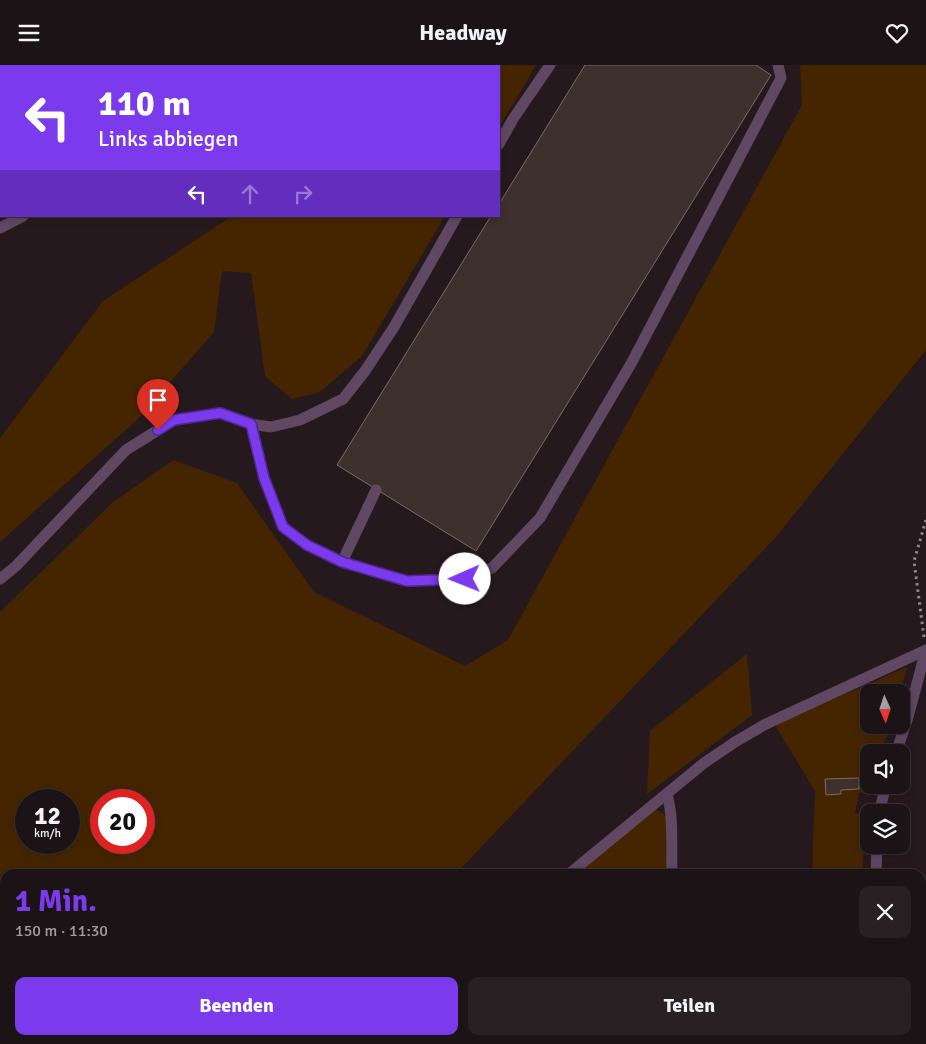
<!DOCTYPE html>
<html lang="de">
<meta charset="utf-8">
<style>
body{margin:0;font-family:Signika,sans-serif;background:#292023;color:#f1f3f6;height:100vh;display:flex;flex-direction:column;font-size:19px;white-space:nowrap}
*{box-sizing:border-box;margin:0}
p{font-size:16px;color:#a09ea1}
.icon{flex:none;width:28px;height:28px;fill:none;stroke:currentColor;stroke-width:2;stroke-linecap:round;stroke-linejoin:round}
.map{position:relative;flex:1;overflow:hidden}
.drawer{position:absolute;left:0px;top:804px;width:926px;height:176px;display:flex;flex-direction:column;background:#1c1316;border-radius:15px 15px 0 0;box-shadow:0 2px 8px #0003,0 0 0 1px #3a3235}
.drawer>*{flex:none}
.top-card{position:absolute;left:0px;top:0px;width:500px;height:152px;box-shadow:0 2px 8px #0003,0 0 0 1px #3a3235;background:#7c3aed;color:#fff;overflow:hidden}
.needle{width:32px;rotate:177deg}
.buttons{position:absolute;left:860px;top:619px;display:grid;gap:10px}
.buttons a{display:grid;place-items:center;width:50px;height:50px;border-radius:10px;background:#1c1316;box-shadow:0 2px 8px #0003,0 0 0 1px #3a3235;font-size:25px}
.speed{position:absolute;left:15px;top:724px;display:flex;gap:10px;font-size:25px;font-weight:700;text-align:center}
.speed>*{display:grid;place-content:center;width:65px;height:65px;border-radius:50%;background:#1c1316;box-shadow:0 2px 8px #0003,0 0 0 1px #3a3235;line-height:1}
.speed small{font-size:12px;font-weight:400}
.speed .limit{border:8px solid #d22;background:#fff;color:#111}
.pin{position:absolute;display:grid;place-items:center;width:42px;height:42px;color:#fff;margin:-51px -21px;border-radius:50% 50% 50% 0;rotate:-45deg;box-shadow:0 0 5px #0007}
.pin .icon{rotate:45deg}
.me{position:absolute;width:55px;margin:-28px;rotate:269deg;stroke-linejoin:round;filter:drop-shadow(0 0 4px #0008)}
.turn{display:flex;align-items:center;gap:18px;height:105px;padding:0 15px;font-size:22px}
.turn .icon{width:65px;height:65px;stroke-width:2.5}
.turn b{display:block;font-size:35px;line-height:42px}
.lanes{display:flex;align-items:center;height:48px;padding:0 15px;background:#0003;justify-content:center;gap:25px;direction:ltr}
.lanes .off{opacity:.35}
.round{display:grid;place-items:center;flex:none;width:52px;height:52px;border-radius:10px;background:#292023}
.summary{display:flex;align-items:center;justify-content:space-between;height:85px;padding:0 15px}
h1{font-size:30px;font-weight:800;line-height:38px;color:#7c3aed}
.action{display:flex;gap:10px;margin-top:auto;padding:10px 15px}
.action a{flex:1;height:58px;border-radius:10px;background:#7c3aed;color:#fff;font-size:20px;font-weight:800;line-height:58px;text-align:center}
.action a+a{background:#292023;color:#f1f3f6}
header{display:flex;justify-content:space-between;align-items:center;height:65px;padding:0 15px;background:#1c1316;font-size:22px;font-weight:800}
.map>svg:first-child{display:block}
.green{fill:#452500;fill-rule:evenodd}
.building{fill:#3e302d;stroke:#7b6a67}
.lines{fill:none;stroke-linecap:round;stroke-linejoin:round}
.path{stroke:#8f8488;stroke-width:3;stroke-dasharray:2.5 4;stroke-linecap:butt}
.service{stroke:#604762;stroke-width:11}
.route-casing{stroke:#51269a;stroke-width:12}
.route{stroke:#7c3aed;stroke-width:9}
</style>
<header><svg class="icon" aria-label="menu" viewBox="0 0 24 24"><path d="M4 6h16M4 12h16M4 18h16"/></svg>Headway<svg class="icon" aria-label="heart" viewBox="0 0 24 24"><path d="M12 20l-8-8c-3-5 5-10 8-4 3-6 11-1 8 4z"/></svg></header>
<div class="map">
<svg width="926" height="979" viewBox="0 0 926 979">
<rect width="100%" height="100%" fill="#26191e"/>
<g class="green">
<polygon points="430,0 536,0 499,62 499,1 431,1"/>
<path d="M 800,0 L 926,0 L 926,285 L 776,472 L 467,797 L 455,809 L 5,809 L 5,975 L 278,975 L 273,979 L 0,979 L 0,547 L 112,438 L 173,395 L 237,418 L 314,527 L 465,601 L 508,575 L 802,40 ZM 26,735 L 69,735 L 69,778 L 26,778 ZM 101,735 L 144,735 L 144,778 L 101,778 Z"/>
<polygon points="232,151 445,151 362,291 320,327 292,334 265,311 251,208 222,206 214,267 138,354 0,477 0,373 103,236"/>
<polygon points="747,589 752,650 647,729 650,666"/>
<polygon points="907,602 900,627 869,628 869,660 890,660 882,687 869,688 869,720 873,720 871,725 859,728 855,748 866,750 862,809 812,809 815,726 775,660"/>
<path d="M 653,745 C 660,745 663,748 667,754 L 668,809 L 576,809 Z"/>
<polygon points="331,975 658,975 657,979 327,979"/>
</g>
<g class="building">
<polygon points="585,0 756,0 771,10 476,486 337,400 491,151 499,151 499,139"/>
<polygon points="859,713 859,724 841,725 841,729 826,730 825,714"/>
</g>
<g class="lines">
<g class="path">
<polyline points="924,572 914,496 926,455"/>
<polyline points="322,979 326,975"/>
</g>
<g class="service">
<polyline points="42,0 42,1"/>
<polyline points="270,0 271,1"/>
<polyline points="194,1 196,0"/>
<polyline points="499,79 513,54 550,0"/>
<polyline points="0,105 1,105"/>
<polyline points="0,163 23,151"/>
<polyline points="251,359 264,413 283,462 307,480 342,497 407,516 465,514 492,503 540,453 632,297 781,13 778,0"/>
<polyline points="342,497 376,425"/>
<polyline points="0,514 16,501 126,385 174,355 221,348 251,359 271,362 300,355 343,334 365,306 394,262 457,151"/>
<polyline points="896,688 908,652 926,585"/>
<path d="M 667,729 C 674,754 671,783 672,809"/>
<polyline points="879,748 886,720"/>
<polyline points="569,809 704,698 735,677 764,660 926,585"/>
<polyline points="876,809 877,780"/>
<polyline points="663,979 663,975"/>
<polyline points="859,979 859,975"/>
</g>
</g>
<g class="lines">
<g class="route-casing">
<polyline id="route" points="158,365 174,355 220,348 251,359 264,413 283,462 307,480 342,497 407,516 465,514"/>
</g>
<use href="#route" class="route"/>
</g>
</svg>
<div class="buttons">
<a><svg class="needle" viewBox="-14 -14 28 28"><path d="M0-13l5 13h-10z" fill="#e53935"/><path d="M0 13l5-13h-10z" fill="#a09ea1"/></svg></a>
<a><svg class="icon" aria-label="sound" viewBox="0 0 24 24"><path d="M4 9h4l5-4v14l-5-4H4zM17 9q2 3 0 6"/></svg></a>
<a><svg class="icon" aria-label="layers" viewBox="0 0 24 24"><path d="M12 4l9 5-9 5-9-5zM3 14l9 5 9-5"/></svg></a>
</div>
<div class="speed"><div>12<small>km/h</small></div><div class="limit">20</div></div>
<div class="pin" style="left:158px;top:365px;background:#d93025"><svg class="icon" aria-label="arrive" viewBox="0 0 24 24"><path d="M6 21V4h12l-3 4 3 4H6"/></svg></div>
<svg class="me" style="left:465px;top:514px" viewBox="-20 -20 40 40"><circle r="19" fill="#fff"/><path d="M0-13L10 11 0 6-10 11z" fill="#7c3aed"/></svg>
<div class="top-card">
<div class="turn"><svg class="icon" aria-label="left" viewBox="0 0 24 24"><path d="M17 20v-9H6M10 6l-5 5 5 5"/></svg><div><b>110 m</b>Links abbiegen</div></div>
<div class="lanes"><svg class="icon" aria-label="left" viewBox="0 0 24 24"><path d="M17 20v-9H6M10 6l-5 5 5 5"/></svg><svg class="icon off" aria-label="ahead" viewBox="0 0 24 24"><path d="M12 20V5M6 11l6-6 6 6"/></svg><svg class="icon off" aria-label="right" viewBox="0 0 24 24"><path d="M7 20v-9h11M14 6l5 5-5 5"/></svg></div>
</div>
<section class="drawer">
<div class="summary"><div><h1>1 Min.</h1><p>150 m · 11:30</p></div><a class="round"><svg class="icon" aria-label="close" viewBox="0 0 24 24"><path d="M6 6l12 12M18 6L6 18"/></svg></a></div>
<div class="action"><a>Beenden</a><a>Teilen</a></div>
</section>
</div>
